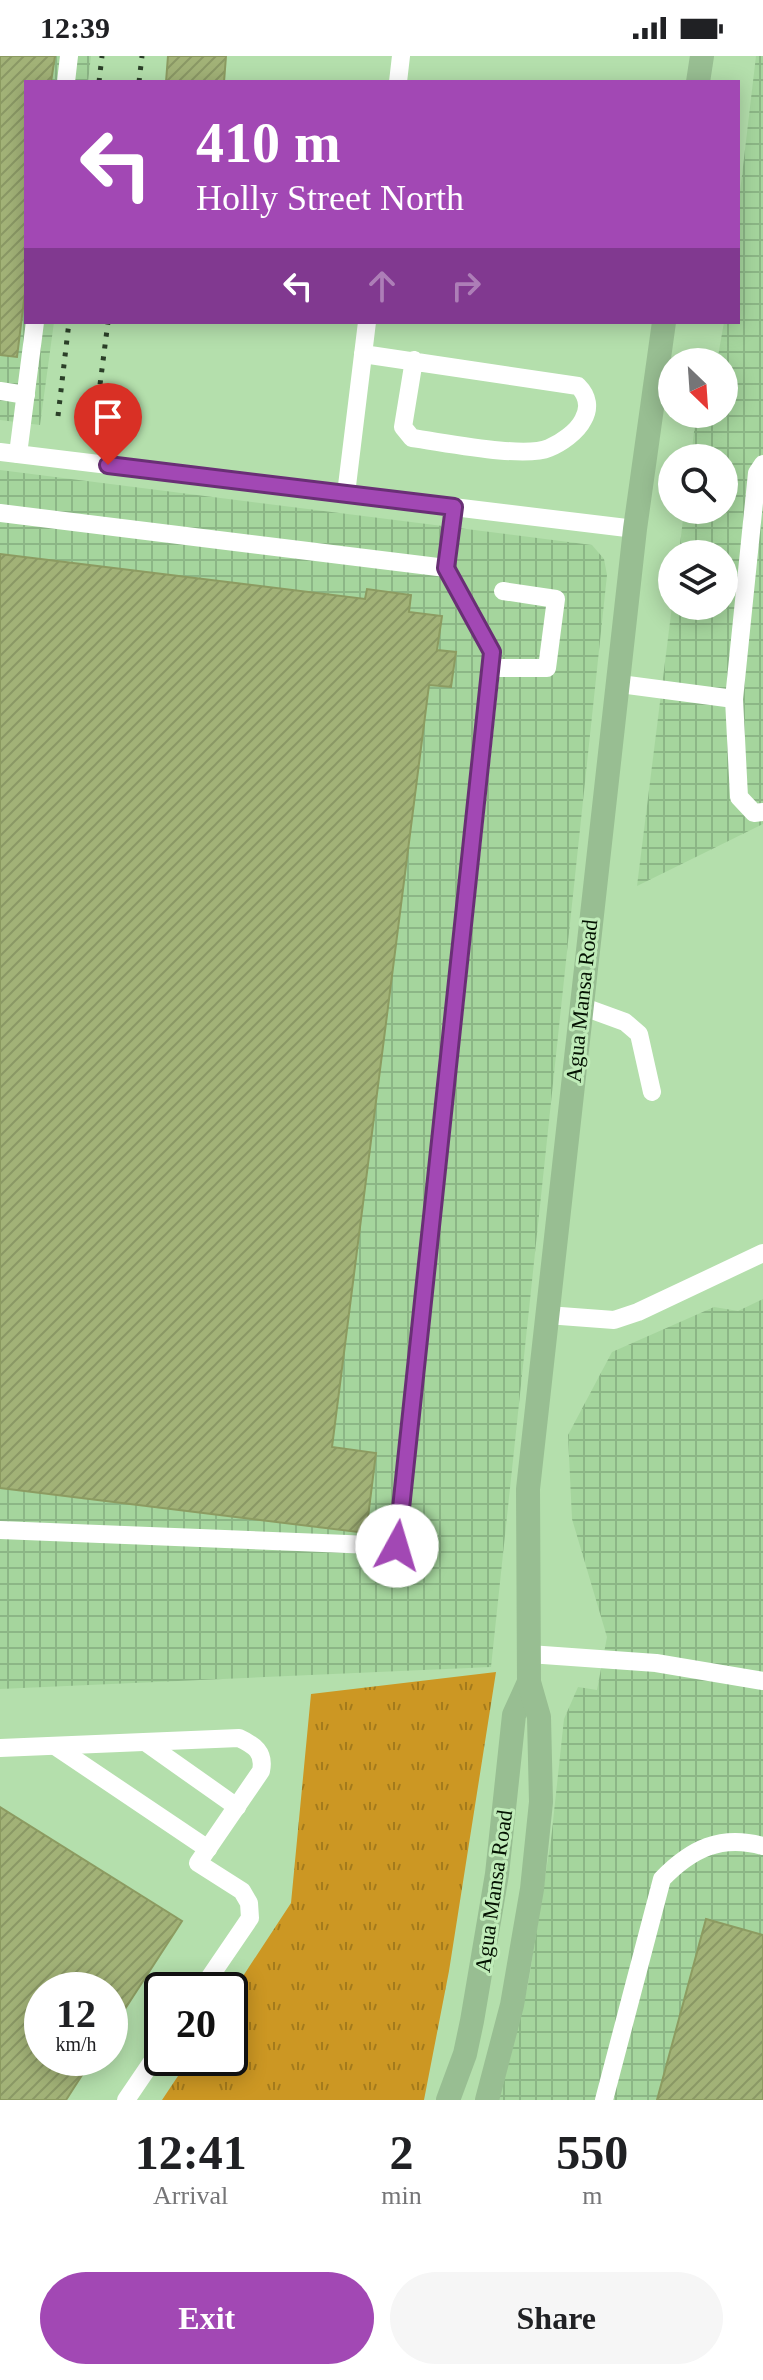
<!DOCTYPE html>
<style>
body{margin:0;font-family:"Times New Roman",serif;background:#f6f6f6;color:#202124;height:100vh;display:flex;flex-direction:column;font-size:30px;white-space:nowrap}
*{box-sizing:border-box;margin:0}
p{font-size:26px;color:#757577}
.icon{flex:none;width:44px;height:44px;fill:none;stroke:currentColor;stroke-width:2;stroke-linecap:round;stroke-linejoin:round}
.map{position:relative;height:2044px;overflow:hidden}
.details{display:flex;flex-direction:column;background:#fff;flex:1}
.details>*{flex:none}
.hud{position:absolute;left:24px;top:24px;width:716px;height:244px;border-radius:0px;box-shadow:0 4px 20px #0003;background:#a248b4;color:#fff;overflow:hidden}
.needle{width:52px;rotate:155deg}
.buttons{position:absolute;left:658px;top:292px;display:grid;gap:16px}
.buttons a{display:grid;place-items:center;width:80px;height:80px;border-radius:50%;background:#fff;box-shadow:0 4px 20px #0003;font-size:40px}
.speed{position:absolute;left:24px;top:1916px;display:flex;gap:16px;font-size:40px;font-weight:700;text-align:center}
.speed>*{display:grid;place-content:center;width:104px;height:104px;border-radius:50%;background:#fff;box-shadow:0 4px 20px #0003;line-height:1}
.speed small{font-size:20px;font-weight:400}
.speed .limit{border:4px solid #111;border-radius:12px;background:#fff;color:#111}
.pin{position:absolute;display:grid;place-items:center;width:68px;height:68px;color:#fff;margin:-82px -34px;border-radius:50% 50% 50% 0;rotate:-45deg;box-shadow:0 0 8px #0007}
.pin .icon{rotate:45deg}
.me{position:absolute;width:88px;margin:-44px;rotate:6deg;stroke-linejoin:round;filter:drop-shadow(0 0 6px #0008)}
.turn{display:flex;align-items:center;gap:28px;height:168px;padding:0 40px;font-size:36px}
.turn .icon{width:104px;height:104px;stroke-width:2.5}
.turn b{display:block;font-size:56px;line-height:68px}
.lanes{display:flex;align-items:center;height:76px;padding:0 40px;background:#0003;justify-content:center;gap:40px;direction:ltr}
.lanes .off{opacity:.35}
.eta{display:flex;justify-content:space-evenly;align-items:center;height:136px;text-align:center}
.eta b{font-size:48px;font-weight:700;line-height:56px}
.cta{display:flex;gap:16px;margin-top:auto;padding:16px 40px}
.cta a{flex:1;height:92px;border-radius:48px;background:#a248b4;color:#fff;font-size:32px;font-weight:700;line-height:92px;text-align:center}
.cta a+a{background:#f6f6f6;color:#202124}
.status{display:flex;justify-content:space-between;align-items:center;height:56px;padding:0 40px;background:#fff;direction:ltr}
.status svg{height:22px;fill:currentColor}
.map>svg:first-child{display:block}
.industrial{fill:url(#industrial-grid)}
.grass{fill:url(#grass-tufts)}
.building{fill:url(#building-hatch);stroke:#8c9b61;stroke-width:2}
.lines{fill:none;stroke-linecap:round;stroke-linejoin:round}
.minor{stroke:#fff;stroke-width:18}
.major{stroke:#98be92;stroke-width:24}
.rail{stroke:#2b3f28;stroke-width:5;stroke-dasharray:4 8;stroke-linecap:butt}
.route-casing{stroke:#692f75;stroke-width:20}
.route{stroke:#a248b4;stroke-width:14}
.labels{text-anchor:middle;stroke-width:6;stroke-linejoin:round;paint-order:stroke}
.street-label{font-size:22px;fill:#041202;stroke:#c0ecb9}
</style>
<div class="status"><b>12:39</b><svg viewBox="0 0 49 12"><path d="M0 12V9h3v3zM5 12V6h3v6zM10 12V3h3v9zM15 12V0h3v12zM26 1h20v11H26zM47 4h2v5h-2z"/></svg></div>
<div class="map">
<svg width="763" height="2044" viewBox="0 0 763 2044">
<defs>
<pattern id="industrial-grid" width="8" height="8" patternUnits="userSpaceOnUse" patternTransform="scale(2)"><rect width="8" height="8" fill="#a5d59d"/><path d="M0 4h8M4 0v8" fill="none" stroke="#8cb686"/></pattern>
<pattern id="grass-tufts" width="24" height="20" patternUnits="userSpaceOnUse" patternTransform="scale(2)"><rect width="24" height="20" fill="#cc9723"/><path d="M3 7l-1-3M5 7V3M7 7l1-3M15 17l-1-3M17 17v-4M19 17l1-3" fill="none" stroke="#a37a1c"/></pattern>
<pattern id="building-hatch" width="6" height="6" patternUnits="userSpaceOnUse" patternTransform="scale(2)"><rect width="6" height="6" fill="#a2b277"/><path d="M-1 1l2-2M0 6l6-6M5 7l2-2" fill="none" stroke="#8a9865"/></pattern>
</defs>
<rect width="100%" height="100%" fill="#b4dfac"/>
<g class="industrial">
<polygon points="0,0 91,0 88,26 26,26 26,266 54,266 40,369 0,364"/>
<polygon points="756,0 763,0 763,768 637,830 672,550 724,550 724,498 679,498 684,454 724,454 724,402 691,402 696,358 724,358 724,306 717,306 724,266 738,266 738,153"/>
<polygon points="0,414 592,489 604,503 607,519 491,1611 0,1633"/>
<polygon points="763,1243 763,2044 499,2044 528,1929 551,1784 564,1663 578,1631 597,1634 607,1581 572,1463 568,1379 612,1296 714,1251 738,1255"/>
</g>
<polygon class="grass" points="496,1616 449,1915 424,2044 162,2044 190,2002 230,2002 230,1940 291,1847 311,1638"/>
<g class="building">
<polygon points="0,0 55,0 51,26 26,26 26,228 17,301 0,299"/>
<polygon points="168,0 226,0 224,26 166,26"/>
<polygon points="0,498 365,543 367,533 411,539 409,556 442,560 437,594 456,596 451,631 429,629 332,1391 376,1397 366,1477 0,1432"/>
<polygon points="0,1751 182,1865 110,1976 110,1934 42,1934 42,2002 93,2002 66,2044 0,2044"/>
<polygon points="706,1863 763,1879 763,2044 657,2044"/>
</g>
<g class="lines">
<g class="minor">
<polyline points="66,26 69,0"/>
<polyline points="398,26 401,0"/>
<path d="M 363,298 L 578,330 C 588,340 590,352 583,364 C 577,376 561,387 549,392 C 524,403 443,386 412,382 L 403,371 L 414,304"/>
<polyline points="0,335 26,339"/>
<polyline points="0,396 635,473"/>
<polyline points="18,398 35,266"/>
<polyline points="763,408 757,417 734,643 739,741 754,757 763,756"/>
<polyline points="346,438 367,266"/>
<polyline points="0,457 446,512"/>
<polyline points="491,612 547,612 556,543 503,535"/>
<polyline points="620,628 734,643"/>
<polyline points="581,950 625,966 639,978 652,1036"/>
<polyline points="547,1259 614,1264 638,1256 763,1197"/>
<polyline points="0,1474 397,1490 491,612 492,596 446,512 454,451"/>
<polyline points="529,1598 656,1607 763,1625"/>
<polyline points="145,1686 237,1751"/>
<polyline points="55,1690 208,1793"/>
<path d="M 0,1692 L 239,1682 C 254,1689 265,1696 261,1715 L 198,1807 L 242,1835 L 249,1847 L 250,1862 L 201,1934"/>
<polyline points="126,2044 162,1991"/>
<path d="M 604,2044 L 662,1823 C 691,1793 721,1778 763,1790"/>
</g>
<g class="major">
<polyline points="698,26 702,0"/>
<polyline points="448,2044 465,1998 472,1965 497,1818 514,1659 529,1626"/>
<polyline points="487,2044 512,1949 532,1833 541,1746 539,1661 529,1626 528,1433 635,473 664,266"/>
</g>
<g class="rail">
<polyline points="99,26 102,0"/>
<polyline points="139,26 142,0"/>
<polyline points="97,352 108,266"/>
<polyline points="58,360 69,266"/>
</g>
</g>
<g class="lines">
<g class="route-casing">
<polyline id="route" points="108,409 454,451 446,512 492,596 397,1490"/>
</g>
<use href="#route" class="route"/>
</g>
<g class="labels">
<g class="street-label">
<text transform="translate(581 945) rotate(-84)" y="8">Agua Mansa Road</text>
<text transform="translate(493 1835) rotate(-82)" y="8">Agua Mansa Road</text>
</g>
</g>
</svg>
<div class="buttons">
<a><svg class="needle" viewBox="-14 -14 28 28"><path d="M0-13l5 13h-10z" fill="#e53935"/><path d="M0 13l5-13h-10z" fill="#757577"/></svg></a>
<a><svg class="icon" aria-label="search" viewBox="0 0 24 24"><circle cx="10" cy="10" r="6"/><path d="M15 15l6 6"/></svg></a>
<a><svg class="icon" aria-label="layers" viewBox="0 0 24 24"><path d="M12 4l9 5-9 5-9-5zM3 14l9 5 9-5"/></svg></a>
</div>
<div class="speed"><div>12<small>km/h</small></div><div class="limit">20</div></div>
<div class="pin" style="left:108px;top:409px;background:#d93025"><svg class="icon" aria-label="arrive" viewBox="0 0 24 24"><path d="M6 21V4h12l-3 4 3 4H6"/></svg></div>
<svg class="me" style="left:397px;top:1490px" viewBox="-20 -20 40 40"><circle r="19" fill="#fff"/><path d="M0-13L10 11 0 6-10 11z" fill="#a248b4"/></svg>
<div class="hud">
<div class="turn"><svg class="icon" aria-label="left" viewBox="0 0 24 24"><path d="M17 20v-9H6M10 6l-5 5 5 5"/></svg><div><b>410 m</b>Holly Street North</div></div>
<div class="lanes"><svg class="icon" aria-label="left" viewBox="0 0 24 24"><path d="M17 20v-9H6M10 6l-5 5 5 5"/></svg><svg class="icon off" aria-label="ahead" viewBox="0 0 24 24"><path d="M12 20V5M6 11l6-6 6 6"/></svg><svg class="icon off" aria-label="right" viewBox="0 0 24 24"><path d="M7 20v-9h11M14 6l5 5-5 5"/></svg></div>
</div>
</div>
<section class="details">
<div class="eta">
<div><b>12:41</b><p>Arrival</p></div>
<div><b>2</b><p>min</p></div>
<div><b>550</b><p>m</p></div>
</div>
<div class="cta"><a>Exit</a><a>Share</a></div>
</section>
